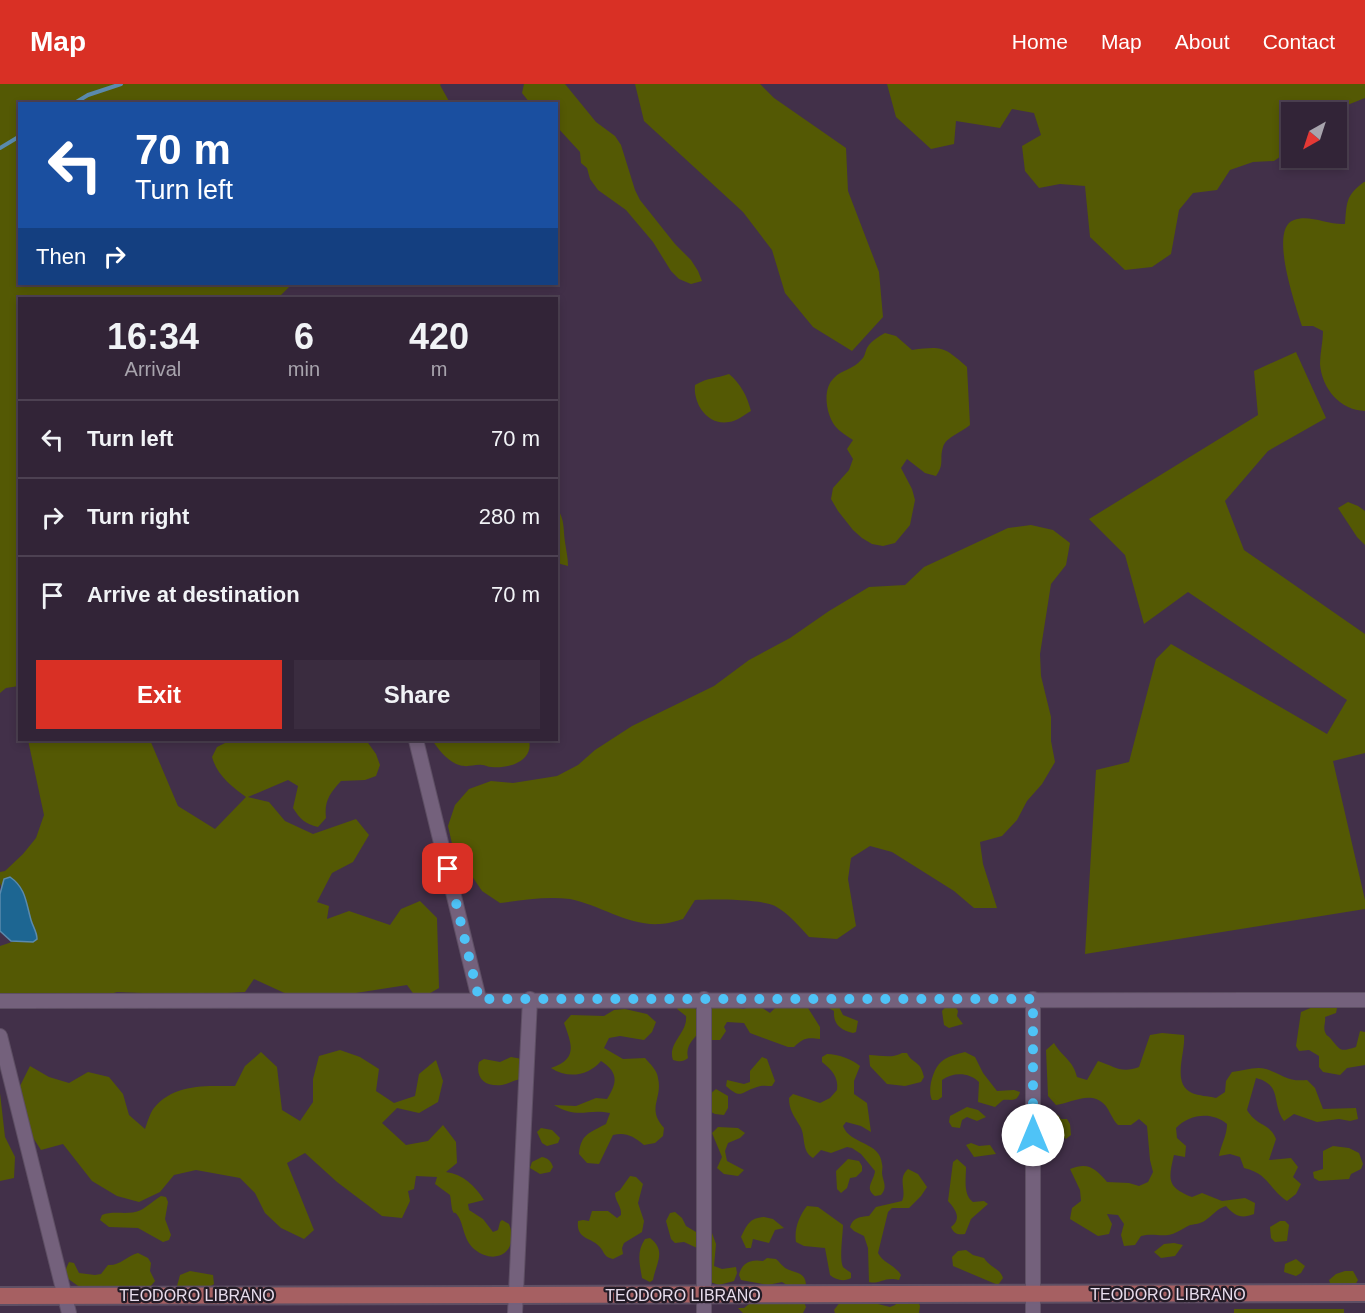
<!DOCTYPE html>
<style>
body{margin:0;font-family:Helvetica,sans-serif;background:#3a2c3f;color:#f1f3f6;height:100vh;display:flex;flex-direction:column;font-size:22px;white-space:nowrap}
*{box-sizing:border-box;margin:0}
p{font-size:20px;color:#a8a4ad}
.icon{flex:none;width:33px;height:33px;fill:none;stroke:currentColor;stroke-width:2;stroke-linecap:round;stroke-linejoin:round}
.map{position:relative;flex:1;overflow:hidden}
.panel{position:absolute;left:18px;top:213px;width:540px;height:444px;display:flex;flex-direction:column;background:#322437;border-radius:0px;box-shadow:0 3px 9px #0003,0 0 0 2px #4d4152}
.panel>*{flex:none}
.banner{position:absolute;left:18px;top:18px;width:540px;height:183px;border-radius:0px;box-shadow:0 3px 9px #0003,0 0 0 2px #4d4152;background:#1a4fa0;color:#fff;overflow:hidden}
.needle{width:39px;rotate:219deg}
.tools{position:absolute;left:1281px;top:18px;display:grid;gap:12px}
.tools a{display:grid;place-items:center;width:66px;height:66px;border-radius:0px;background:#322437;box-shadow:0 3px 9px #0003,0 0 0 2px #4d4152;font-size:30px}
.pin{position:absolute;display:grid;place-items:center;width:51px;height:51px;color:#fff;margin:-26px;border-radius:12px;box-shadow:0 3px 9px #0006}
.me{position:absolute;width:66px;margin:-33px;rotate:0deg;stroke-linejoin:round;filter:drop-shadow(0 0 4px #0008)}
.turn{display:flex;align-items:center;gap:21px;height:126px;padding:0 18px;font-size:27px}
.turn .icon{width:78px;height:78px;stroke-width:2.5}
.turn b{display:block;font-size:42px;line-height:51px}
.then{display:flex;align-items:center;height:57px;padding:0 18px;background:#0003;gap:12px;font-size:22px}
.eta{display:flex;justify-content:space-evenly;align-items:center;height:102px;text-align:center}
.eta b{font-size:36px;font-weight:800;line-height:42px}
.button{display:flex;gap:12px;margin-top:auto;padding:12px 18px}
.button a{flex:1;height:69px;border-radius:0px;background:#d93025;color:#fff;font-size:24px;font-weight:800;line-height:69px;text-align:center}
.button a+a{background:#3a2c3f;color:#f1f3f6}
ul{padding:0;list-style:none}
li{display:flex;align-items:center;gap:18px;height:78px;padding:0 18px;border-top:2px solid #4d4152}
li div{flex:1}
li b{display:block;font-size:22px}
li em{font-style:normal}
header{display:flex;align-items:center;gap:36px;box-sizing:border-box;height:84px;padding:0 30px;background:#d93025;color:#fff}
header strong{font-size:28px}
nav{display:flex;gap:33px;margin-inline-start:auto;font-size:21px}
.map>svg:first-child{display:block}
.green{fill:#545904}
.water{fill:#1d6692;stroke:#5a8aad;stroke-width:1.5}
.lines{fill:none;stroke-linecap:round;stroke-linejoin:round}
.stream{stroke:#5a8aad;stroke-width:4}
.minor-casing{stroke:#5e4f64;stroke-width:16}
.major-casing{stroke:#5e4f64;stroke-width:20}
.minor{stroke:#74617c;stroke-width:14}
.major{stroke:#a66062;stroke-width:16}
.route{stroke:#4fc3f7;stroke-width:10;stroke-dasharray:0 18}
.labels{text-anchor:middle;stroke-width:4.5;stroke-linejoin:round;paint-order:stroke}
.street-label{font-size:16px;fill:#e8dded;stroke:#241c27}
</style>
<header>
<strong>Map</strong>
<nav><a>Home</a><a>Map</a><a>About</a><a>Contact</a></nav>
</header>
<div class="map">
<svg width="1365" height="1229" viewBox="0 0 1365 1229">
<rect width="100%" height="100%" fill="#423049"/>
<g class="green">
<polygon points="0,0 441,0 440,1 450,19 20,20 20,200 292,200 278,214 20,214 19,602 6,604 0,609"/>
<polygon points="524,0 565,0 596,38 615,52 621,61 635,106 640,116 675,160 691,176 698,187 702,197 691,200 679,195 671,187 653,158 626,126 598,106 590,95 587,84 581,79 580,68 557,43 556,20 530,19 522,9"/>
<polygon points="635,0 760,0 774,14 846,64 848,107 879,188 883,233 852,267 813,243 785,209 772,166 743,128 644,37"/>
<polygon points="887,0 1365,0 1365,14 1332,27 1308,23 1305,28 1292,28 1291,65 1274,77 1253,78 1230,86 1217,106 1193,109 1179,126 1171,170 1152,183 1125,186 1090,153 1085,102 1060,100 1039,104 1025,87 1022,62 1041,51 1034,29 1012,25 1000,44 956,37 954,60 931,65 896,33"/>
<path d="M 1364,98 L 1365,98 L 1365,327 C 1340,326 1322,305 1320,280 C 1320,269 1323,258 1323,247 L 1313,242 L 1302,242 C 1296,223 1268,144 1294,136 C 1309,130 1328,141 1345,140 C 1347,119 1345,112 1364,98 Z"/>
<path d="M 885,249 L 896,252 L 912,266 C 943,262 944,263 967,283 L 970,341 C 962,348 946,353 943,363 C 939,376 945,379 936,392 L 925,389 L 907,375 L 901,384 L 912,405 L 915,416 L 910,441 L 895,459 L 883,462 L 872,460 L 862,454 L 853,446 L 838,427 L 831,415 L 833,404 L 849,386 L 853,375 L 847,365 L 853,356 C 847,352 840,348 835,342 C 826,330 822,305 834,294 C 841,286 854,285 861,276 C 865,273 865,268 867,264 C 871,257 878,253 885,249 Z"/>
<polygon points="1296,268 1326,334 1268,367 1225,417 1244,466 1365,550 1365,669 1333,677 1365,816 1365,825 1085,870 1096,686 1129,678 1156,575 1171,560 1327,650 1347,616 1188,508 1144,540 1125,471 1089,435 1258,331 1254,287"/>
<path d="M 729,290 C 741,300 747,312 751,327 C 744,331 737,337 729,338 C 707,342 693,319 695,301 C 709,293 715,295 729,290 Z"/>
<polygon points="1348,418 1358,422 1365,427 1365,461 1357,453 1338,424"/>
<path d="M 557,424 C 565,436 563,444 565,458 C 566,466 568,473 568,482 L 557,479 Z"/>
<path d="M 1031,441 L 1053,446 L 1070,459 L 1066,481 L 1051,500 L 1040,570 L 1041,592 L 1051,633 L 1051,657 L 1055,678 L 1042,700 L 1027,717 L 1017,736 L 1002,752 L 980,758 L 983,780 L 997,824 L 974,824 L 954,807 L 892,768 L 870,762 L 851,774 L 848,795 L 856,842 L 837,855 L 809,853 C 799,842 788,829 775,822 C 762,815 711,815 695,816 L 683,835 C 676,837 667,840 660,840 C 628,842 600,821 570,815 C 547,812 523,816 500,819 L 482,807 L 453,764 L 448,742 L 455,721 L 469,705 L 491,697 L 513,699 L 557,692 L 578,681 L 595,666 L 632,642 L 714,602 L 749,576 L 790,554 L 829,527 L 869,503 L 905,501 L 924,483 L 1008,444 Z"/>
<path d="M 28,656 L 150,656 L 178,722 L 215,745 L 246,713 C 231,702 217,691 212,673 L 217,663 L 231,656 L 366,656 L 376,670 L 380,681 L 376,692 L 365,696 L 341,697 C 330,709 324,717 326,734 L 318,743 C 305,740 300,735 293,724 L 298,702 L 288,696 L 248,713 L 269,718 L 285,737 L 313,750 L 356,735 L 369,751 L 353,778 L 332,789 L 317,818 L 329,822 L 327,835 L 349,827 L 390,841 L 401,825 L 420,817 L 437,834 L 439,904 L 418,916 L 407,901 L 343,911 L 291,912 L 254,895 L 245,908 L 193,911 L 117,908 L 94,915 L 0,924 L 0,862 L 15,857 L 13,834 L 0,799 L 0,788 L 5,787 L 23,770 L 36,754 L 44,731 Z"/>
<path d="M 432,656 L 529,656 C 534,677 509,685 491,683 C 488,683 485,681 482,681 C 474,680 468,684 459,681 C 447,677 439,666 432,656 Z"/>
<path d="M 1327,917 L 1337,924 L 1336,929 L 1325,933 C 1326,938 1323,943 1325,948 C 1327,953 1328,951 1331,955 C 1341,967 1340,968 1356,963 L 1360,947 L 1365,948 L 1365,981 L 1347,984 L 1340,991 L 1323,988 L 1319,983 L 1319,972 L 1309,966 L 1299,967 L 1296,962 L 1301,928 Z"/>
<path d="M 712,919 L 744,925 L 755,919 L 770,929 L 778,921 L 808,924 L 820,943 L 820,955 C 807,953 803,954 794,963 L 788,963 L 750,949 L 744,939 L 727,938 L 724,943 L 726,947 L 720,956 L 709,956 L 706,947 L 711,936 Z"/>
<path d="M 680,920 L 691,921 L 700,929 L 701,946 C 694,955 685,961 688,974 C 683,978 680,978 673,976 C 667,959 688,949 686,932 L 677,925 Z"/>
<polygon points="948,920 955,922 958,927 957,932 963,940 949,944 944,941 942,927"/>
<path d="M 838,921 L 843,931 L 858,937 L 856,948 L 853,949 C 841,946 833,941 834,927 L 827,923 Z"/>
<path d="M 625,925 L 647,930 L 656,938 L 652,948 L 644,956 L 620,952 L 609,954 L 604,964 L 623,975 L 645,974 C 650,980 657,986 658,994 C 663,1015 646,1024 664,1044 L 663,1052 L 655,1059 L 644,1061 C 633,1052 626,1048 613,1051 L 599,1080 L 587,1079 L 579,1070 C 581,1050 589,1049 606,1040 L 610,1029 C 587,1024 579,1036 554,1021 L 576,1022 L 596,1014 L 607,1015 C 618,998 618,988 601,977 C 588,992 568,995 551,984 C 578,975 572,961 564,939 L 571,931 L 604,932 L 614,926 Z"/>
<path d="M 1162,949 L 1184,951 C 1186,968 1171,1000 1192,1009 C 1199,1012 1208,1012 1216,1014 L 1225,1008 L 1226,997 L 1232,988 C 1243,987 1255,982 1266,985 C 1284,991 1287,998 1307,996 L 1315,1004 L 1323,1025 L 1356,1024 L 1358,1035 L 1350,1037 L 1339,1035 L 1317,1038 L 1294,1030 L 1284,1037 C 1271,1019 1283,1001 1256,994 L 1247,1026 C 1257,1043 1269,1038 1276,1055 L 1269,1076 L 1291,1074 L 1298,1083 L 1293,1093 L 1301,1100 L 1296,1110 L 1287,1117 C 1268,1104 1269,1090 1244,1084 L 1240,1073 L 1230,1070 L 1219,1072 C 1221,1060 1227,1052 1227,1040 C 1212,1027 1189,1030 1176,1044 L 1177,1054 L 1186,1062 L 1185,1073 L 1174,1071 C 1168,1096 1167,1103 1192,1113 L 1202,1109 L 1222,1117 L 1245,1114 L 1255,1119 L 1254,1130 C 1241,1135 1235,1132 1226,1122 C 1217,1125 1214,1130 1207,1135 C 1201,1140 1196,1140 1190,1141 C 1185,1143 1182,1146 1177,1148 C 1163,1155 1155,1148 1141,1152 L 1135,1161 L 1124,1162 L 1121,1151 L 1124,1140 L 1118,1131 L 1107,1130 L 1112,1140 L 1109,1150 L 1098,1152 L 1070,1135 L 1072,1124 L 1081,1117 L 1080,1106 L 1070,1085 C 1088,1078 1095,1084 1107,1098 L 1129,1099 L 1139,1102 L 1148,1098 L 1153,1088 L 1150,1076 L 1147,1042 L 1139,1035 L 1131,1041 L 1118,1041 C 1112,1035 1110,1027 1105,1021 C 1090,1006 1073,1019 1056,1021 L 1048,1012 L 1046,966 L 1054,959 C 1063,974 1073,976 1077,993 L 1087,996 L 1098,977 C 1114,982 1121,990 1139,983 L 1150,951 Z"/>
<path d="M 340,966 L 360,973 L 379,985 L 376,1007 L 394,1019 L 415,1012 L 419,990 L 436,976 L 443,997 L 438,1018 L 419,1029 L 397,1024 L 382,1039 L 406,1061 L 428,1057 L 443,1041 L 456,1058 L 457,1079 L 446,1088 C 463,1090 475,1102 484,1116 L 468,1120 L 469,1126 L 483,1135 L 493,1148 L 498,1146 L 500,1138 L 502,1136 L 509,1140 C 520,1167 496,1183 474,1165 C 463,1155 464,1141 458,1132 C 453,1125 455,1133 452,1125 C 451,1120 451,1115 450,1111 L 435,1100 L 437,1093 L 416,1092 L 414,1105 L 408,1107 L 410,1117 L 402,1134 L 382,1132 L 337,1098 L 305,1069 L 287,1079 L 314,1146 L 304,1155 L 281,1144 L 265,1129 L 255,1109 L 240,1094 L 196,1086 L 174,1091 L 160,1108 L 139,1118 L 117,1112 L 92,1097 L 63,1060 L 41,1066 L 28,1046 L 20,1002 L 30,982 L 49,993 L 69,999 L 88,988 L 109,993 L 123,1010 L 129,1031 L 145,1045 C 147,1039 150,1029 154,1024 C 174,999 207,1002 235,1002 L 245,982 L 261,968 L 277,983 L 282,1026 L 300,1037 L 313,1018 L 313,995 L 319,972 Z"/>
<path d="M 965,968 L 975,973 L 983,989 L 997,1007 L 1014,1006 L 1020,1008 C 1017,1019 1011,1015 1003,1016 L 995,1023 L 978,1018 L 979,998 C 969,988 953,988 942,996 L 942,1013 L 938,1016 L 932,1016 C 927,1006 933,985 941,978 C 947,972 958,970 965,968 Z"/>
<path d="M 902,969 L 907,969 C 913,981 920,975 924,993 L 921,998 L 905,1002 L 887,1000 L 870,982 L 869,971 C 880,971 892,975 902,969 Z"/>
<path d="M 827,970 C 838,970 852,975 860,982 L 854,997 L 854,1010 L 867,1019 L 871,1048 L 861,1042 L 846,1038 L 843,1042 C 850,1061 880,1057 882,1080 C 883,1083 882,1086 882,1089 C 883,1098 888,1103 881,1111 L 875,1112 C 864,1104 874,1097 875,1087 L 861,1070 L 852,1064 L 847,1063 L 831,1069 L 821,1066 L 813,1074 C 801,1067 806,1052 800,1042 C 794,1032 789,1026 789,1014 L 793,1010 L 820,1019 L 830,1014 L 837,1006 C 839,993 831,985 822,978 L 822,973 Z"/>
<path d="M 511,973 L 522,975 L 521,995 C 514,996 508,1000 502,1001 C 485,1003 475,994 479,978 L 484,975 L 500,978 Z"/>
<path d="M 762,973 L 767,975 L 775,997 L 772,1002 C 767,1002 762,1001 757,1003 C 740,1008 742,1016 726,1002 L 727,996 L 744,1000 L 750,998 L 750,987 Z"/>
<polygon points="716,1005 728,1012 728,1024 724,1031 715,1030 709,1027 710,1010"/>
<polygon points="0,1009 5,1053 15,1073 14,1094 0,1097"/>
<polygon points="967,1023 978,1026 986,1033 977,1037 967,1033 962,1036 960,1044 952,1043 949,1038 950,1032"/>
<path d="M 1053,1030 L 1058,1031 L 1061,1035 L 1067,1035 L 1070,1040 L 1071,1051 L 1066,1055 C 1060,1050 1053,1050 1047,1045 L 1053,1036 Z"/>
<polygon points="718,1043 738,1044 745,1049 740,1054 728,1059 725,1067 727,1077 744,1086 738,1092 724,1090 717,1084 722,1073 712,1049"/>
<polygon points="541,1044 552,1046 560,1054 558,1059 547,1062 542,1059 537,1048"/>
<polygon points="971,1059 979,1062 990,1061 996,1070 974,1073 966,1061"/>
<polygon points="1333,1062 1349,1064 1359,1069 1363,1080 1361,1085 1351,1090 1349,1095 1319,1097 1314,1094 1313,1088 1323,1085 1323,1067"/>
<path d="M 542,1073 C 548,1074 551,1077 553,1083 L 550,1088 L 540,1090 L 530,1084 L 532,1078 Z"/>
<polygon points="848,1075 859,1077 862,1082 862,1087 856,1093 850,1094 847,1104 841,1109 837,1105 836,1087"/>
<path d="M 957,1075 L 966,1083 C 966,1095 963,1111 973,1118 L 984,1117 L 988,1120 L 971,1135 L 965,1150 C 958,1151 954,1150 951,1143 C 962,1135 956,1126 948,1117 L 953,1078 Z"/>
<path d="M 908,1085 L 918,1090 L 927,1103 L 921,1112 L 909,1124 L 892,1124 L 888,1128 L 878,1169 C 883,1179 895,1181 901,1191 L 899,1196 C 884,1192 880,1201 869,1198 L 868,1164 L 864,1152 L 854,1147 L 850,1143 C 853,1133 860,1133 869,1132 L 876,1123 L 902,1117 C 907,1106 897,1095 908,1085 Z"/>
<path d="M 630,1092 L 636,1093 L 643,1100 L 638,1119 L 644,1137 L 642,1148 L 624,1159 L 622,1164 L 623,1170 L 613,1175 C 603,1173 605,1168 599,1162 C 590,1153 576,1155 578,1137 L 583,1136 L 589,1137 L 592,1127 L 608,1127 L 617,1134 L 621,1131 C 622,1122 615,1118 615,1109 L 620,1106 Z"/>
<path d="M 161,1112 L 166,1113 L 168,1118 L 165,1135 L 171,1151 L 169,1156 L 163,1158 L 138,1144 L 109,1143 L 100,1136 L 102,1131 C 114,1126 128,1132 141,1126 C 147,1123 154,1116 161,1112 Z"/>
<path d="M 807,1122 L 818,1123 L 843,1141 C 843,1149 839,1176 843,1183 C 844,1184 850,1188 851,1189 L 851,1194 C 844,1198 836,1196 830,1191 L 825,1164 L 804,1162 L 796,1158 C 794,1145 799,1132 807,1122 Z"/>
<polygon points="675,1128 682,1134 686,1142 696,1148 697,1164 684,1158 675,1159 671,1155 666,1137 670,1129"/>
<path d="M 764,1133 L 773,1135 L 784,1144 L 775,1146 L 769,1159 L 753,1155 L 751,1164 L 746,1164 L 741,1153 C 747,1141 749,1134 764,1133 Z"/>
<polygon points="1280,1137 1285,1137 1289,1141 1287,1157 1275,1158 1271,1154 1270,1143"/>
<polygon points="712,1149 716,1160 714,1182 722,1185 736,1183 737,1189 734,1197 719,1201 710,1198 708,1153"/>
<path d="M 650,1154 C 667,1167 656,1179 653,1196 L 650,1198 L 642,1194 C 640,1181 636,1168 645,1155 Z"/>
<polygon points="1174,1159 1183,1161 1175,1172 1161,1174 1154,1168 1164,1160"/>
<path d="M 966,1166 L 973,1171 L 984,1174 C 989,1183 1000,1184 1003,1194 L 998,1201 L 953,1182 L 952,1173 L 958,1167 Z"/>
<path d="M 138,1169 L 148,1174 L 151,1179 L 150,1187 L 155,1197 L 150,1203 L 139,1207 L 81,1204 L 67,1194 L 64,1189 L 69,1178 L 74,1179 L 79,1189 L 95,1191 L 101,1190 L 108,1181 C 120,1182 127,1172 138,1169 Z"/>
<path d="M 767,1174 L 776,1175 C 779,1177 780,1180 783,1182 C 790,1190 807,1185 806,1203 L 792,1204 L 782,1198 L 768,1201 L 741,1196 L 739,1191 C 742,1178 751,1175 763,1177 Z"/>
<polygon points="1296,1175 1305,1182 1301,1189 1296,1192 1284,1188 1285,1180"/>
<path d="M 190,1187 L 213,1191 L 214,1200 C 205,1207 187,1207 177,1202 L 180,1191 Z"/>
<polygon points="1345,1187 1353,1187 1358,1196 1355,1201 1335,1202 1330,1199 1329,1196 1336,1190"/>
<polygon points="903,1212 918,1217 920,1222 919,1229 835,1229 834,1226 841,1217 874,1219 890,1223 895,1221"/>
<polygon points="753,1217 804,1218 806,1223 803,1229 743,1229 738,1224 744,1224"/>
<rect x="1234" y="1225" width="110" height="4"/>
</g>
<path class="water" d="M 10,793 C 26,804 26,819 31,836 C 33,843 37,848 37,855 L 33,858 L 11,857 L 0,847 L 0,810 L 4,795 Z"/>
<g class="lines">
<g class="stream">
<polyline points="73,20 88,11 121,0"/>
<polyline points="0,64 20,52"/>
</g>
<g class="minor-casing">
<g id="minor">
<polyline points="416,656 479,915"/>
<polyline points="704,915 704,1229"/>
<polyline points="0,917 1365,916"/>
<polyline points="0,952 69,1229"/>
<polyline points="515,1229 530,915"/>
<polyline points="1033,1229 1033,915"/>
</g>
</g>
<g class="major-casing">
<polyline id="major" points="0,1212 1365,1209"/>
</g>
<use href="#minor" class="minor"/>
<use href="#major" class="major"/>
</g>
<g class="lines">
<polyline class="route" points="448,785 479,915 1033,915 1033,1051"/>
</g>
<g class="labels">
<g class="street-label">
<text x="1168" y="1216">TEODORO LIBRANO</text>
<text x="197" y="1217">TEODORO LIBRANO</text>
<text x="683" y="1217">TEODORO LIBRANO</text>
</g>
</g>
</svg>
<div class="tools">
<a><svg class="needle" viewBox="-14 -14 28 28"><path d="M0-13l5 13h-10z" fill="#e53935"/><path d="M0 13l5-13h-10z" fill="#a8a4ad"/></svg></a>
</div>
<div class="pin" style="left:448px;top:785px;background:#d93025"><svg class="icon" aria-label="arrive" viewBox="0 0 24 24"><path d="M6 21V4h12l-3 4 3 4H6"/></svg></div>
<svg class="me" style="left:1033px;top:1051px" viewBox="-20 -20 40 40"><circle r="19" fill="#fff"/><path d="M0-13L10 11 0 6-10 11z" fill="#4fc3f7"/></svg>
<div class="banner">
<div class="turn"><svg class="icon" aria-label="left" viewBox="0 0 24 24"><path d="M17 20v-9H6M10 6l-5 5 5 5"/></svg><div><b>70 m</b>Turn left</div></div>
<div class="then">Then<svg class="icon" aria-label="right" viewBox="0 0 24 24"><path d="M7 20v-9h11M14 6l5 5-5 5"/></svg></div>
</div>
<section class="panel">
<div class="eta">
<div><b>16:34</b><p>Arrival</p></div>
<div><b>6</b><p>min</p></div>
<div><b>420</b><p>m</p></div>
</div>
<ul>
<li><svg class="icon" aria-label="left" viewBox="0 0 24 24"><path d="M17 20v-9H6M10 6l-5 5 5 5"/></svg><div><b>Turn left</b></div><em>70 m</em></li>
<li><svg class="icon" aria-label="right" viewBox="0 0 24 24"><path d="M7 20v-9h11M14 6l5 5-5 5"/></svg><div><b>Turn right</b></div><em>280 m</em></li>
<li><svg class="icon" aria-label="arrive" viewBox="0 0 24 24"><path d="M6 21V4h12l-3 4 3 4H6"/></svg><div><b>Arrive at destination</b></div><em>70 m</em></li>
</ul>
<div class="button"><a>Exit</a><a>Share</a></div>
</section>
</div>
